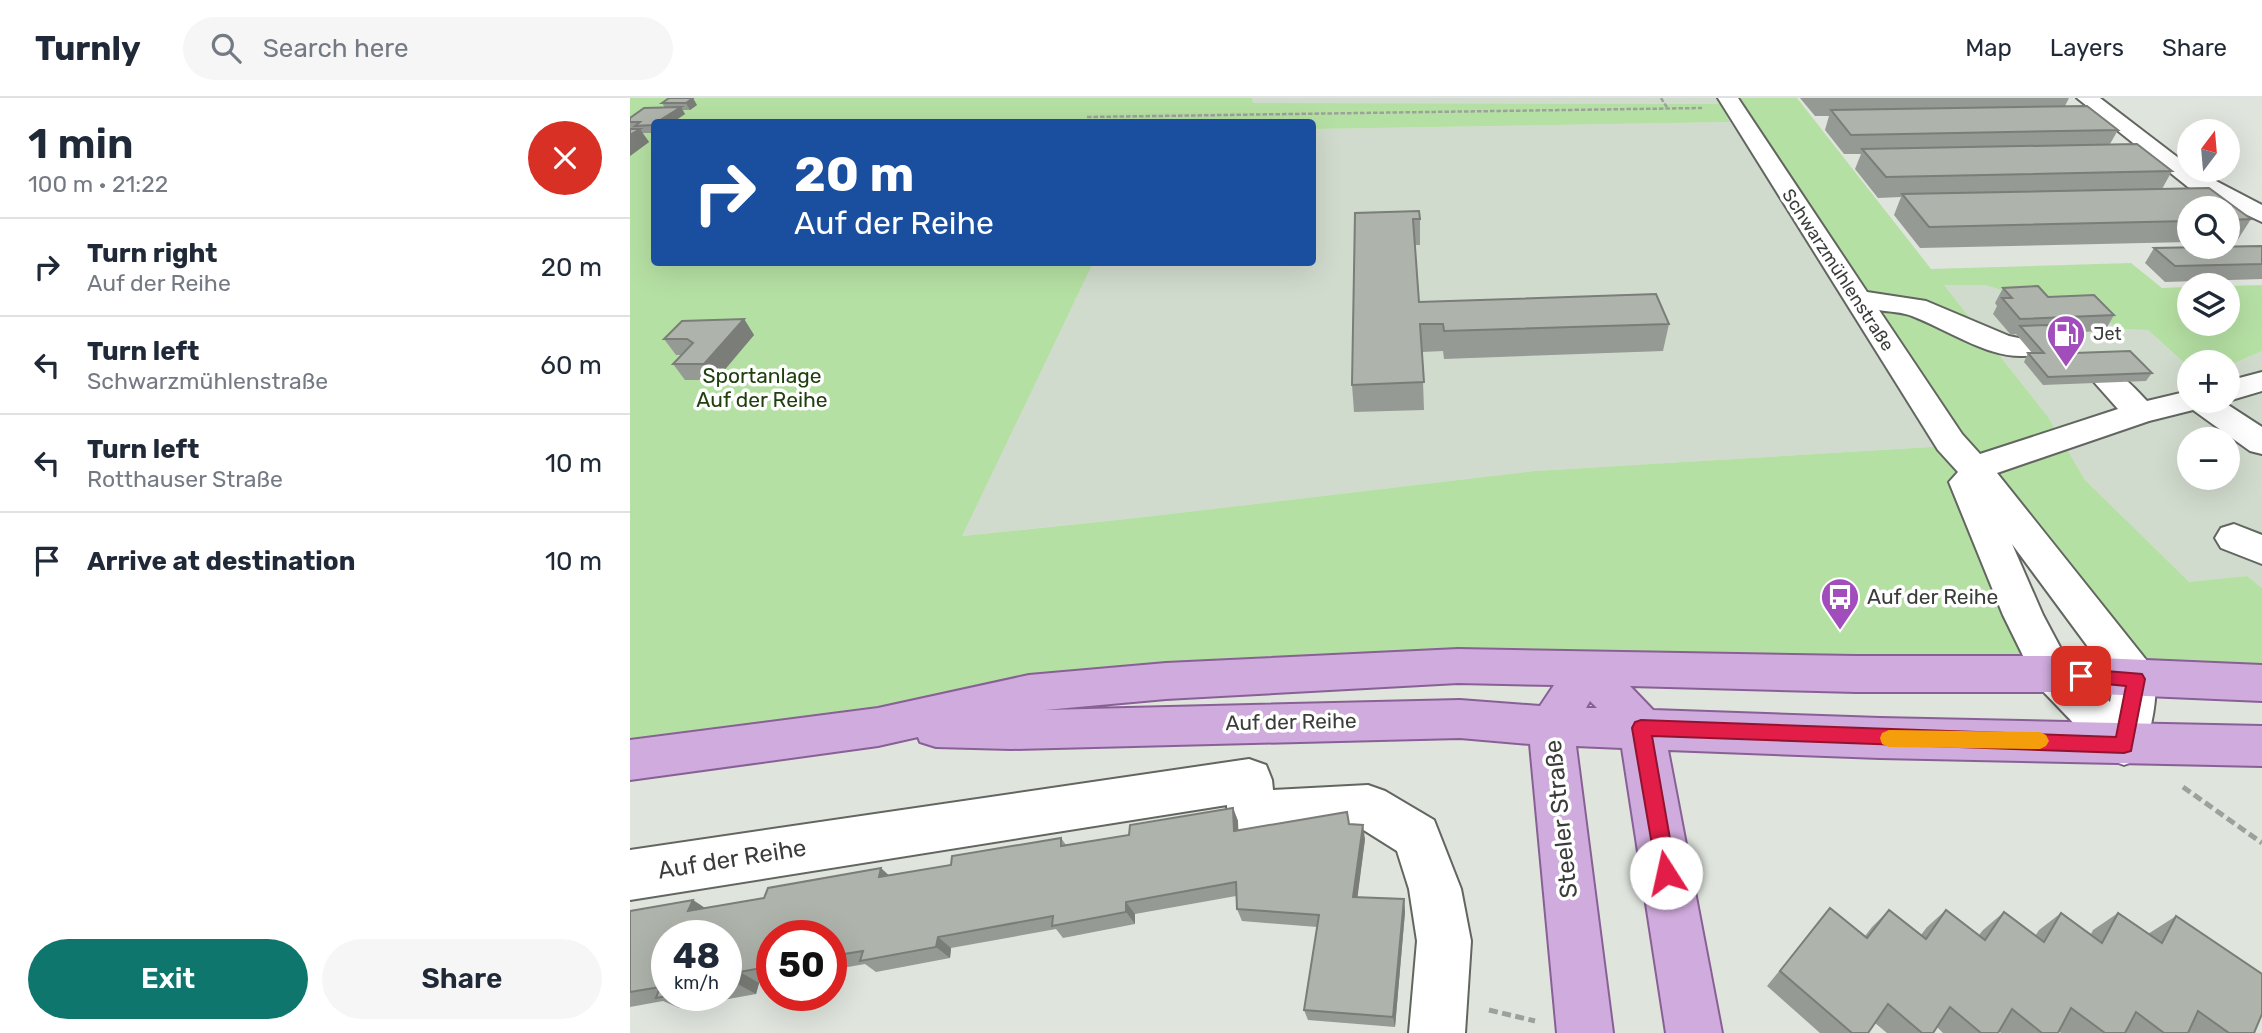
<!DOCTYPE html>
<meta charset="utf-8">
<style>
body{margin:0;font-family:Rubik,sans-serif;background:#f6f6f7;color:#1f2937;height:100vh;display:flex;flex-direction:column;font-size:26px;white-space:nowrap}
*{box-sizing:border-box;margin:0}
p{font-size:23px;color:#747a83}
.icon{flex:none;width:38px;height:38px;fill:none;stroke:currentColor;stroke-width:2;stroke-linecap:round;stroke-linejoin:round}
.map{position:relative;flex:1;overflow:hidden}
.sheet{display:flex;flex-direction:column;background:#fff;width:630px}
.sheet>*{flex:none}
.hud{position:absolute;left:21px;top:21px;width:665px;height:147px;border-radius:7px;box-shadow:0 7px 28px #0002;background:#1a4fa0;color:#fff;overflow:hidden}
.needle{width:46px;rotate:16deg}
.fabs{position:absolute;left:1547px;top:21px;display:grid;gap:14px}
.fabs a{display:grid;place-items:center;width:63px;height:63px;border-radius:50%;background:#fff;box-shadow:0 7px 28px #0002;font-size:35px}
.speed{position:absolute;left:21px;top:822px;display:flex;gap:14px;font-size:35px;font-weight:700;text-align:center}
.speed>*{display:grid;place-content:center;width:91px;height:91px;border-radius:50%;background:#fff;box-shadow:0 7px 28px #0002;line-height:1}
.speed small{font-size:18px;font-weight:400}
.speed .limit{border:10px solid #d22;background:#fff;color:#111}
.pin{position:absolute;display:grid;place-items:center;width:60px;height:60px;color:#fff;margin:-30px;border-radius:14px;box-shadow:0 4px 10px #0006}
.me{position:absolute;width:77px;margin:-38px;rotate:350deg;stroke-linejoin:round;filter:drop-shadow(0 0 5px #0008)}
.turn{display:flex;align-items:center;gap:24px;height:147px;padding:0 28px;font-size:32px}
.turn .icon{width:91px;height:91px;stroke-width:2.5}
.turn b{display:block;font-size:49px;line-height:60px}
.round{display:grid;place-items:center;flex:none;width:74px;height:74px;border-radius:37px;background:#f6f6f7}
.summary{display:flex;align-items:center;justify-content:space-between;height:119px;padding:0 28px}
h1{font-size:42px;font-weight:600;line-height:52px}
.button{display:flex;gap:14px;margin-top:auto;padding:14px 28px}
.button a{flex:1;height:80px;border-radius:42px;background:#0f766e;color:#fff;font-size:28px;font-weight:600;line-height:80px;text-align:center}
.button a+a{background:#f6f6f7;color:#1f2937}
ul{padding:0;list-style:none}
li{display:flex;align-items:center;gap:21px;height:98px;padding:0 28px;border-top:2px solid #e0e1e3}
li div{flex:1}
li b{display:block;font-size:26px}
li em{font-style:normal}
header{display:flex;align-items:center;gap:42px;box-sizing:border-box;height:98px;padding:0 35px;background:#fff;border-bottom:2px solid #e0e1e3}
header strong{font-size:33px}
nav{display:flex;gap:38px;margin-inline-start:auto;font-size:24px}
.search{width:490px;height:63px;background:#f6f6f7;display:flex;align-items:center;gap:18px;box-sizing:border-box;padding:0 24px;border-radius:38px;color:#747a83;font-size:26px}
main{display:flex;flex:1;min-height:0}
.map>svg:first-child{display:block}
.built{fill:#d1dbcd;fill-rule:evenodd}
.green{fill:#b5e0a3}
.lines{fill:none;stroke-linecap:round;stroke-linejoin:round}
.minor-casing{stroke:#626660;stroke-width:4}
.major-casing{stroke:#886095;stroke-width:4}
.path-far1{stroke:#9da19c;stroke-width:2.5;stroke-dasharray:4.5 2;stroke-linecap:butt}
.path{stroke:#9da19c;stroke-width:5;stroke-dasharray:9 4.5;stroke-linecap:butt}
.minor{fill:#fff;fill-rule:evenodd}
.major{fill:#d0abdd;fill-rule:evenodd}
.wall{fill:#969a94;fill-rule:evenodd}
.shaded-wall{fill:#7a7d78}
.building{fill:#aeb3ac;stroke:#7a7d78;stroke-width:2}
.route{fill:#e11d48;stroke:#92132f;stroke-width:2}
.slow{fill:#f59e0b}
.labels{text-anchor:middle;stroke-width:7;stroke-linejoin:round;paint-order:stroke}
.far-street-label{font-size:18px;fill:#3b3d3b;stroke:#fff}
.far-poi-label{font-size:18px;fill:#3b3d3b;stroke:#fff;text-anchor:start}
.park-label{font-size:21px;fill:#20400e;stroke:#fff}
.poi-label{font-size:21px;fill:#3b3d3b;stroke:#fff;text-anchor:start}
.street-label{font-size:21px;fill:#3b3d3b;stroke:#fff}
.near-street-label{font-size:24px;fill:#3b3d3b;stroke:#fff}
</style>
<header>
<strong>Turnly</strong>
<div class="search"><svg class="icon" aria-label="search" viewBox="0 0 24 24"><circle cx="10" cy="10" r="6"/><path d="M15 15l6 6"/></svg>Search here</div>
<nav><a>Map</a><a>Layers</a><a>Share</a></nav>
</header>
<main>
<section class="sheet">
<div class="summary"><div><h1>1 min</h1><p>100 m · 21:22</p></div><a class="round" style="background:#d93025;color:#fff"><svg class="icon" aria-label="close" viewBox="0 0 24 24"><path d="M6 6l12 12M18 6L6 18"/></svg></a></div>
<ul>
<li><svg class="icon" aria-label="right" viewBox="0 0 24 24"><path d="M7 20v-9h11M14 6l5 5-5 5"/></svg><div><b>Turn right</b><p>Auf der Reihe</p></div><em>20 m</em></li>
<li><svg class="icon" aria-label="left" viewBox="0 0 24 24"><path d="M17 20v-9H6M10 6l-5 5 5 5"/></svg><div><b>Turn left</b><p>Schwarzmühlenstraße</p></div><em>60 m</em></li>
<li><svg class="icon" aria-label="left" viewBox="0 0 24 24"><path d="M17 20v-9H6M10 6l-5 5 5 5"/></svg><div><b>Turn left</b><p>Rotthauser Straße</p></div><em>10 m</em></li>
<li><svg class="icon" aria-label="arrive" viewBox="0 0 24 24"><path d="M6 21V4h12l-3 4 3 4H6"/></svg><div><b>Arrive at destination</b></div><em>10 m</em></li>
</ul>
<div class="button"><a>Exit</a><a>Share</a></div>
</section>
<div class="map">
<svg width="1632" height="935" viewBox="0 0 1632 935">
<rect width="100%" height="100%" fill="#dfe4dd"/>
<g class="built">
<polygon points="622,0 1087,0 1090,6 623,5"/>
<polygon points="1100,24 1317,348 905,373 506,420 331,438 463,165 682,164 683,31"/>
<path d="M 1314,187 L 1355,187 L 1419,207 L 1463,210 L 1487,231 L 1518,232 L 1559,269 L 1559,303 L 1598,303 L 1598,268 L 1632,253 L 1632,490 L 1617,478 L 1559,485 L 1455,382 L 1418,319 ZM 1559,341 L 1598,341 L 1598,380 L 1559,380 Z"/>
</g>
<g class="green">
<polygon points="0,0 622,0 623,5 1090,6 1100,24 683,31 682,24 24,24 24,164 463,165 332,438 506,420 905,373 1317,348 1415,572 826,564 0,655"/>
<polygon points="1103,0 1167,0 1301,171 1501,165 1532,190 1559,189 1559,226 1598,226 1598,188 1632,187 1632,253 1598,268 1598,264 1559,264 1559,269 1518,232 1487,231 1463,210 1419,207 1355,187 1314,187 1418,319 1455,382 1559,484 1617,478 1632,490 1632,575 1510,575 1354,374"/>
</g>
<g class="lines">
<g class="minor-casing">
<g id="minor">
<path d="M 1088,0 L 1108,0 L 1237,194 L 1296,203 L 1379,238 L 1408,244 L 1412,250 L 1408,256 C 1366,267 1320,232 1282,218 C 1272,214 1260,214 1249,212 L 1332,336 L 1350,356 L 1488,311 L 1464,284 L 1469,277 C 1492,272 1502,288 1517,303 L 1559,293 L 1559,303 L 1592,303 L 1632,329 L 1632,356 L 1620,353 L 1563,312 L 1519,323 L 1367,375 L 1521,568 C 1532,590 1520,639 1510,661 L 1494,667 L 1478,661 L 1408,588 L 1373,517 L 1319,384 L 1328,374 L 1308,352 ZM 1382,446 L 1484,584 L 1480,604 L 1438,564 L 1413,517 Z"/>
<polygon points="1447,0 1470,0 1559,68 1559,72 1565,72 1632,107 1632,124 1558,89"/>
<polygon points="1632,274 1632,293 1598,303 1598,283"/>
<polygon points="1604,426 1632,437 1632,466 1591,450 1585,440 1591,430"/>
<polygon points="619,661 636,667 642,682 643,692 738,687 755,693 804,722 831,791 841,843 835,935 779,935 787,843 779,791 767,753 732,731 621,737 604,731 597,715 597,707 0,802 0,752"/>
</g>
</g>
<g class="major-casing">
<path id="major" d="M 828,551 L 1226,558 L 1423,558 L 1632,567 L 1632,603 L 1423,594 L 1226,594 L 1000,588 L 1023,612 L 1250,620 L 1632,628 L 1632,668 L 1250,660 L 1038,652 L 1092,935 L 1036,935 L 992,650 L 946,648 L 983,935 L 927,935 L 900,646 L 830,640 L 381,651 L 306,649 L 290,644 L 288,639 L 248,648 L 0,682 L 0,642 L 248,610 L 399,577 L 536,565 ZM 828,585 L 924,587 L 910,608 L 830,602 L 415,612 L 536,601 ZM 960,603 L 967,610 L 956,610 Z"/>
</g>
<g class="path-far1">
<polyline points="1031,0 1038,11"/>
<polyline points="457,19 1072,10"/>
</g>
<g class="path">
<polyline points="1553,689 1632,745"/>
<polyline points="859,912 905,923"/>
</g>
<use href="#minor" class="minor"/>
<use href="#major" class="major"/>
</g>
<g class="wall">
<polygon points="39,0 67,7 60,12 52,12 55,16 43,24 24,24 24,35 12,35 19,44 0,58 0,20 35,10 32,5"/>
<polygon points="1170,0 1439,0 1435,8 1457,8 1488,32 1480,46 1507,46 1542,73 1532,91 1579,90 1621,121 1607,143 1598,143 1598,110 1559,110 1559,144 1290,150 1264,117 1271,99 1248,100 1225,71 1231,56 1214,56 1195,32 1199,18 1185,18"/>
<polygon points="725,115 790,121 790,147 785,147 789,204 1039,226 1033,253 814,261 813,253 792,254 794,312 724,314 722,287"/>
<polygon points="1632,148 1632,181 1535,184 1515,165 1524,150"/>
<polygon points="1373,190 1418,199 1484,217 1475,233 1426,235 1444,255 1522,275 1516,283 1413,287 1394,264 1398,255 1402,255 1386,236 1381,237 1363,216 1367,208 1365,205"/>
<polygon points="114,221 124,237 86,282 55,282 43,266 52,257 46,257 34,241"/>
<path d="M 603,710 L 608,723 L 608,732 L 719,726 L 735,741 L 727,799 L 774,801 L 775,814 L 765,929 L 678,922 L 674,912 L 687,829 L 612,823 L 607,811 L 606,798 L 505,816 L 505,826 L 433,840 L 426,831 L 321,850 L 320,860 L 246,874 L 235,866 L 201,872 L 201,838 L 142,838 L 142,883 L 129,885 L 126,896 L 49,910 L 33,903 L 0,909 L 0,813 L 63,802 L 75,810 L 321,767 L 431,740 L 436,747 L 499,737 ZM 96,838 L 96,898 L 37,898 Z"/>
<polygon points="1200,810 1235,838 1242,829 1259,812 1291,837 1297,829 1316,812 1349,837 1353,832 1374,814 1405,838 1409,832 1431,815 1461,836 1463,832 1488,815 1518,836 1546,818 1624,935 1431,935 1429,933 1428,935 1371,935 1369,933 1368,935 1313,935 1307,929 1303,935 1257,935 1245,925 1238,935 1190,935 1137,888"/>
</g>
<g class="shaded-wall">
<polygon points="63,0 67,7 60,12 56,5"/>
<polygon points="51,9 55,16 43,24 27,24"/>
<polygon points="10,31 19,44 0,58 0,37"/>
<polygon points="114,221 124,237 86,282 74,266"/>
<polygon points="603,710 608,723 609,747 604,733"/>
<polygon points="733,727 735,741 726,811 723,799"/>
<polygon points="251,770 265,783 249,779"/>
<polygon points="774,801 775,814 765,929 763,919"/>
<polygon points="63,802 82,815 58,813"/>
<polygon points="496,804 505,816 505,826 496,814"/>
<polygon points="308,839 321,850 320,860 306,849"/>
<polygon points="110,874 129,885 126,896 106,885"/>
</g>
<g class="building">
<polygon points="39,0 63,0 56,5 32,5"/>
<polygon points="1457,8 1488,32 1221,37 1201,12"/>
<polygon points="51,9 27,24 24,24 24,26 23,27 5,28 10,24 0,24 0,20 14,10"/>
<polygon points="0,31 10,31 0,37"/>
<polygon points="1507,46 1542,73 1256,79 1232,51"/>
<polygon points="1579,90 1621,121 1598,122 1598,110 1559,110 1559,123 1299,129 1272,96"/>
<polygon points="789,113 790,121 783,121 789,204 1026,196 1039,226 814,233 813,226 790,226 794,284 722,287 725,115"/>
<polygon points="1632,148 1632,166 1545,168 1524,150"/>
<polygon points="1408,188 1418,199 1464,197 1484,217 1390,221 1372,200 1382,200 1373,190"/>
<polygon points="114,221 74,266 43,266 63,245 57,241 34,241 52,223"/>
<polygon points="1419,227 1444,255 1500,253 1522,275 1418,279 1398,255 1414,255 1390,228"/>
<polygon points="603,710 604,733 717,714 719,726 733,727 723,799 774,801 763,919 674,912 689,817 607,811 606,784 496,804 496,814 422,828 423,818 308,839 306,849 230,863 233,853 201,858 201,838 142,838 142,868 110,874 106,885 96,887 96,838 37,838 37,898 26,900 30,889 0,894 0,813 63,802 58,813 134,800 138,790 251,770 249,779 321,767 322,758 431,740 431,748 499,737 500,727"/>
<polygon points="1200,810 1237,840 1259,812 1296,841 1316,812 1355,842 1374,814 1414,844 1431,815 1472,845 1488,815 1532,845 1546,818 1632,876 1632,916 1624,935 1599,935 1568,913 1558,935 1534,935 1506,914 1495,935 1475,935 1441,910 1428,935 1412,935 1382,911 1368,935 1351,935 1320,909 1303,935 1292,935 1258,906 1238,935 1222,935 1150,873"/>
</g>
<polygon class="route" points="1451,571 1512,576 1515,581 1501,653 1494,655 1022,638 1046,775 1043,782 1036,785 1028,782 1002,630 1005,624 1011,622 1486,639 1496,588 1444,583 1442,578 1444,573"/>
<polygon class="slow" points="1259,632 1410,634 1416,637 1419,643 1416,648 1410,651 1259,649 1252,646 1250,640 1252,635"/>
<defs>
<g id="fuel-pin" transform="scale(2.0125)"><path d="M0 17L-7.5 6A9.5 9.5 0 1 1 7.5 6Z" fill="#a14dbc" stroke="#fff"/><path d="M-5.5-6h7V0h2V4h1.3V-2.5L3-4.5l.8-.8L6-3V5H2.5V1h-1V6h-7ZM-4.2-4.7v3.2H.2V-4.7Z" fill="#fff"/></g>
<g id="bus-pin" transform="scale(2.0125)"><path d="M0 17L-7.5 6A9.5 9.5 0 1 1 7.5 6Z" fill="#a14dbc" stroke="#fff"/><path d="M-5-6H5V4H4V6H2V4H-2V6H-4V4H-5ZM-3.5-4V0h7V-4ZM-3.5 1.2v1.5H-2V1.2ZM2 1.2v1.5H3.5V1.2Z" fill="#fff"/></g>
</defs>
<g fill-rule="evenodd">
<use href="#fuel-pin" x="1436" y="236"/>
<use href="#bus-pin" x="1210" y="499"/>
</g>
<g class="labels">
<g class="far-street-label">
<text transform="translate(1208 172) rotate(57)" y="6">Schwarzmühlenstraße</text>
</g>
<g class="far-poi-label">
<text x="1463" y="242">Jet</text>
</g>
<g class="park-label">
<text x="132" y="285">Sportanlage<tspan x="132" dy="24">Auf der Reihe</tspan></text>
</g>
<g class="poi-label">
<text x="1237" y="506">Auf der Reihe</text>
</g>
<g class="street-label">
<text transform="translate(661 624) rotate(-1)" y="7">Auf der Reihe</text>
</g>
<g class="near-street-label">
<text transform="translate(931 721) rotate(-96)" y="8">Steeler Straße</text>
<text transform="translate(102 761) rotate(-9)" y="8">Auf der Reihe</text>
</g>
</g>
</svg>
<div class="fabs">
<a><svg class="needle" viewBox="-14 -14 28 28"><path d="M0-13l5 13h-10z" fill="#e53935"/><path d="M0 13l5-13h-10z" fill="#747a83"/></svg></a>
<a><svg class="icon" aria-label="search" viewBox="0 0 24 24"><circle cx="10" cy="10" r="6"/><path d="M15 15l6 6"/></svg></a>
<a><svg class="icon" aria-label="layers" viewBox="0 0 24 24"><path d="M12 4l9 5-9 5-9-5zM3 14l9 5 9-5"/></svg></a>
<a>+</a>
<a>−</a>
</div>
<div class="speed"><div>48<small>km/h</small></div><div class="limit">50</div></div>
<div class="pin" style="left:1451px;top:578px;background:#d93025"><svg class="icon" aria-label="arrive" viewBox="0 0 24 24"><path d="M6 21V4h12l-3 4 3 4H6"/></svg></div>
<svg class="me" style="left:1036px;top:775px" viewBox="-20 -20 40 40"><circle r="19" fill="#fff"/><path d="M0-13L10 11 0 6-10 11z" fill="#e11d48"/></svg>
<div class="hud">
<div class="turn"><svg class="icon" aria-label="right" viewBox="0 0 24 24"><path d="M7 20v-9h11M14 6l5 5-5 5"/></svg><div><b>20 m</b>Auf der Reihe</div></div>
</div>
</div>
</main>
